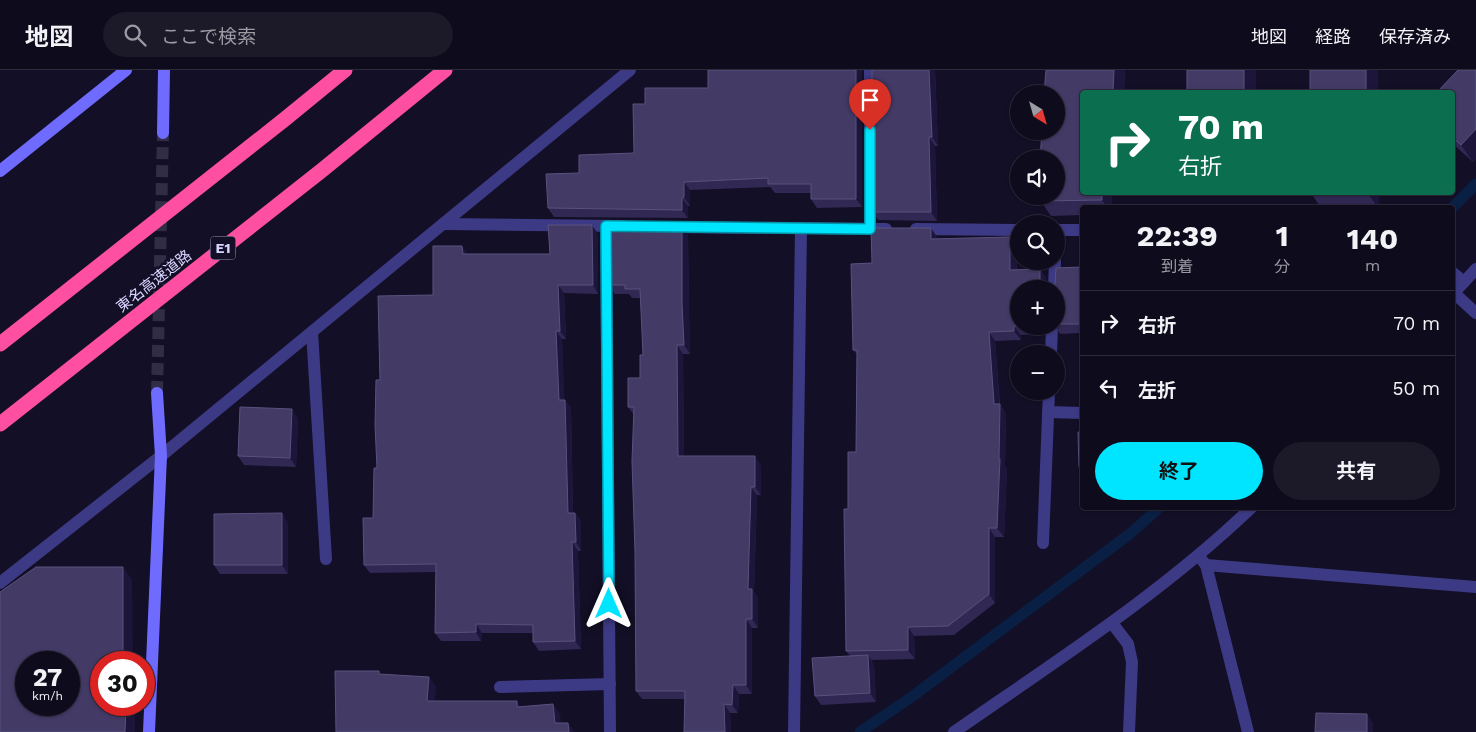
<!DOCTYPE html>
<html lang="ja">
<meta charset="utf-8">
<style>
body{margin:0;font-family:"Work Sans","Noto Sans JP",sans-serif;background:#1c1929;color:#f1f3f6;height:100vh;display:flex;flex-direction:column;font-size:19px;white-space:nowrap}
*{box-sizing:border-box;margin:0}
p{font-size:16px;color:#9b9ba3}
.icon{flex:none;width:28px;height:28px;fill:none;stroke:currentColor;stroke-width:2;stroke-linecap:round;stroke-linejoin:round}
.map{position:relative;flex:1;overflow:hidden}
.sheet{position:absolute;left:1080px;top:135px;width:375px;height:305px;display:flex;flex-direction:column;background:#0e0b1c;border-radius:5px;box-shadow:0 1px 4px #0004,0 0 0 1px #2e2b3b}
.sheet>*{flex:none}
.top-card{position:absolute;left:1080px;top:20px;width:375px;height:105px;border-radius:5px;box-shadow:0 1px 4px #0004,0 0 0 1px #2e2b3b;background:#0b6e4f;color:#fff;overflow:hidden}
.needle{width:32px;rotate:143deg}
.buttons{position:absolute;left:1010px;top:15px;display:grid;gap:10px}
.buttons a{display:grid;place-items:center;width:55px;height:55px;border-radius:50%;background:#0e0b1c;box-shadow:0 1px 4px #0004,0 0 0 1px #2e2b3b;font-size:25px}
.speed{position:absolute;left:15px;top:581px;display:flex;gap:10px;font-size:25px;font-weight:700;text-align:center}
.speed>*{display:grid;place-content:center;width:65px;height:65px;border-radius:50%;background:#0e0b1c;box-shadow:0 1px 4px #0004,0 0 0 1px #2e2b3b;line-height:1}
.speed small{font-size:12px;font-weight:400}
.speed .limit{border:8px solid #d22;background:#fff;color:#111}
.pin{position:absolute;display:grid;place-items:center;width:42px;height:42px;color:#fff;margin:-51px -21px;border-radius:50% 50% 50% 0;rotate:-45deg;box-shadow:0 0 5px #0007}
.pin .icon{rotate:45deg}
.me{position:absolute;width:55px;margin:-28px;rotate:0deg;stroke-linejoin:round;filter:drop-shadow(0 0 4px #0008)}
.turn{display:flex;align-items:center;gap:18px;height:105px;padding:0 15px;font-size:22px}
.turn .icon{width:65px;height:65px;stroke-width:2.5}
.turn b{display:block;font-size:35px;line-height:42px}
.eta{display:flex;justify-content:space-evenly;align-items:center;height:85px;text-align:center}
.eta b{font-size:30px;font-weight:700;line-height:35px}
.primary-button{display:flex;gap:10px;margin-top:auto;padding:10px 15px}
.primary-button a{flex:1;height:58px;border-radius:30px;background:#00e5ff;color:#111;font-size:20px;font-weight:700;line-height:58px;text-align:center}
.primary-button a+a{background:#1c1929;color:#f1f3f6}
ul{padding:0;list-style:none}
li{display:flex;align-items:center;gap:15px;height:65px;padding:0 15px;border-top:1px solid #2e2b3b}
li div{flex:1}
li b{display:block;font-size:19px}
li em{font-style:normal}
header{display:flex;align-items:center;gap:30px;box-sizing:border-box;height:70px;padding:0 25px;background:#0e0b1c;border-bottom:1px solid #2e2b3b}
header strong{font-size:24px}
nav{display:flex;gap:28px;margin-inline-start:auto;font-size:18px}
.search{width:350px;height:45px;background:#1c1929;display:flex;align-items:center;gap:12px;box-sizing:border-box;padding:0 18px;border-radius:28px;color:#9b9ba3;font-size:19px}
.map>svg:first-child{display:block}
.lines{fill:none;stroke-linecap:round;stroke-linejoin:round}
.stream{stroke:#0a1f44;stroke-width:11}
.secondary-tunnel{stroke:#312d47;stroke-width:12;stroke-dasharray:12 6;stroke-linecap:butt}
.street{stroke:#3d3a85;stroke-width:12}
.secondary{stroke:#6f6bff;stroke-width:12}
.highway{stroke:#ff4fa3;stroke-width:15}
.wall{fill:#312854}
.shaded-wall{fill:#1d163a}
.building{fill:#433a66;stroke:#5a527e;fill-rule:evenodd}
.route-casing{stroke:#0095a6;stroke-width:12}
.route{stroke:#00e5ff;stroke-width:9}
.labels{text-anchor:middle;stroke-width:5;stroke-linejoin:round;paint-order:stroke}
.shield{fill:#130f26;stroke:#9e99be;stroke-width:1}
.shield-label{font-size:14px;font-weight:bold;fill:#d9d4ff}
.street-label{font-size:15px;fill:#d9d4ff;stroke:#130f26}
</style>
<header>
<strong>地図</strong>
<div class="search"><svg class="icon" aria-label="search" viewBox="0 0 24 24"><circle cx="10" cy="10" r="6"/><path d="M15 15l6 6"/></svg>ここで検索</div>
<nav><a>地図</a><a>経路</a><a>保存済み</a></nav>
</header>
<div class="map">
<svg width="1476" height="662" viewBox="0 0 1476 662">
<rect width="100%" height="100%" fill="#130f26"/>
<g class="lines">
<g class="stream">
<polyline points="1452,138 1476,114"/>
<polyline points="860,662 913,626 1131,463 1159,438"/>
</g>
<polyline class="secondary-tunnel" points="157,323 163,63"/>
<g class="street">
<polyline points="443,154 624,156"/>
<polyline points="606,156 610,662"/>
<polyline points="666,157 886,159"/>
<polyline points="870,159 870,0"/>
<polyline points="916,159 1019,160"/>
<polyline points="1056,160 1082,160"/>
<polyline points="1452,202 1464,212"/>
<polyline points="1054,219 1055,191"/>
<polyline points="1454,223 1476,243"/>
<polyline points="1452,225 1476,199"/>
<polyline points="312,262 326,489"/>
<polyline points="1051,284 1052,256"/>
<polyline points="1048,342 1082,343"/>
<polyline points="1043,473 1049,321"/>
<polyline points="1201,489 1206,495 1248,662"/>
<polyline points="1206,495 1476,517"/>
<polyline points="0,513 161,386 630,0"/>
<polyline points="1112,553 1128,574 1132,592 1129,662"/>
<polyline points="500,617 610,614"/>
<polyline points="794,662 801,158"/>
<path d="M 954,662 C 1056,591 1161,524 1251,438"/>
</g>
<g class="secondary">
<polyline points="163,63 164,0"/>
<polyline points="0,101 126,0"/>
<polyline points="149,662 161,386 157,323"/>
</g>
<g class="highway">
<polyline points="0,274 285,49 345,0"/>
<polyline points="0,354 321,101 445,0"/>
</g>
</g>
<g class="wall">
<polygon points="862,0 862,137 817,138 811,129 811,123 775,123 770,117 690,120 690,136 688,136 688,148 554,147 548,138 579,103 634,83 645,34 708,18"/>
<polygon points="935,0 938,76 935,76 937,151 878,150 872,142"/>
<polygon points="1046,0 1125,0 1124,22 1082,22 1082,122 1112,122 1112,138 1082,138 1082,145 1051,146 1041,131"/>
<polygon points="1476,0 1476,89 1473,92 1452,73 1452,22"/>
<polygon points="1379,122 1379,138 1321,138 1311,123"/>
<polygon points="598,164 598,224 564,223 566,269 562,269 564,330 565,330 571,338 573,443 575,443 581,451 581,481 578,481 581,579 539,581 533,572 533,563 482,563 481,571 441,571 435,563 436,502 370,503 364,495 373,448 377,398 380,310 433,225 468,184 550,184"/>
<polygon points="688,165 689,242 690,284 683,284 684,386 761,395 761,425 757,425 754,522 758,528 758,558 752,558 752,624 739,624 738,643 730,643 731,662 684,662 685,629 642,629 636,621 634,345 628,337 640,308 643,285 641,228 632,228 629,224 615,224 608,215"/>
<polygon points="937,167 937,169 1010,167 1016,176 1017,200 1040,199 1046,208 1047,218 1051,217 1082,197 1080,263 1060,264 1055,256 1056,256 1056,219 1019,219 1019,256 1044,256 1044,264 1021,265 1021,270 995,271 1000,334 1006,344 1005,397 1007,398 1004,467 995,467 995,533 954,565 914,566 915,589 871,590 874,594 876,632 821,635 815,626 850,586 846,581 848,439 856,382 857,284 853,280 872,193"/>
<polygon points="298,348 296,397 244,395 238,386"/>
<polygon points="1079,397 1082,397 1082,402"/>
<polygon points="288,452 288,504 220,504 214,495"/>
</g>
<g class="shaded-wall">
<polygon points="856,0 862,0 862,137 856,129"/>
<polygon points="929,0 935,0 938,76 932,67"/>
<polygon points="1114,0 1125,0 1124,22 1113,22"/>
<rect x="1244" y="0" width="12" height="22"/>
<rect x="1366" y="0" width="12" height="22"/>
<polygon points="1476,59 1476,89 1473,92 1461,75"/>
<polygon points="929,67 935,76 937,151 931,142"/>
<polygon points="684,112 690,120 690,136 684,127"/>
<polygon points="1102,122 1112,122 1112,138 1107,138 1102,130"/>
<polygon points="1367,122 1379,122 1379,138 1378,138"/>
<polygon points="682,128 688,136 688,148 682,140"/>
<polygon points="592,155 598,164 598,224 593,215"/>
<polygon points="682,156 688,165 689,242 690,284 684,275 682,233"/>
<polygon points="931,158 937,167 937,178 931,169"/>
<polygon points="1010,167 1016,176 1017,209 1010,200"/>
<polygon points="462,176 468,184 463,184"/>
<polygon points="1040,199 1046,208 1047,219 1044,219 1040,213"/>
<polygon points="558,215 564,223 566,269 560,261"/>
<polygon points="1014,256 1021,265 1021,270 1014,261"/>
<polygon points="1038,256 1044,256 1044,264"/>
<polygon points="556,261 562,269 565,338 559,330"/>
<polygon points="989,262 995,271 1000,341 1000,334 1006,344 1005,397 1007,398 1004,467 997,458 999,389 994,334"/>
<polygon points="677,275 683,284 684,395 678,386"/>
<polygon points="565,330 571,338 573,452 568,443"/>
<polygon points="292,339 298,348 296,397 290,388"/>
<polygon points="755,386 761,395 761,425 755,417"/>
<polygon points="751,417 757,425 754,522 758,528 758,558 752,549 748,519"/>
<polygon points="282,443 288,452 288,504 282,495"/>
<polygon points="575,443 581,451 581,481 576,472"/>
<polygon points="989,458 995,467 995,533 989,524"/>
<polygon points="572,472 578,481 581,579 575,571"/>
<polygon points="123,497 132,510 133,592 123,592"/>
<polygon points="746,549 752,558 752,624 746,615"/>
<polygon points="476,554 482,563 481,571 476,562"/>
<polygon points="908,557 914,566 915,589 908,580"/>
<polygon points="868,585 874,594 876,632 870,623"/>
<polygon points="429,607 436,617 434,642 427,631"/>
<polygon points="733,615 739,624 738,643 732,635"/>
<polygon points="517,631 524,641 517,637"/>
<polygon points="553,634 560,644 562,662 555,653"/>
<polygon points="724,634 730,643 731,662 725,662"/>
<polygon points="126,635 133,635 133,641 135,644 135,662 125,662"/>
<polygon points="1367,644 1373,653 1373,662 1367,662"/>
<polygon points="568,653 575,662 569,662"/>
</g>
<g class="building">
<polygon points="708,0 856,0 856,129 811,129 811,114 768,114 768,108 684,112 684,127 682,128 682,140 548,138 546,104 579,103 579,85 634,83 633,34 645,34 645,18 708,18"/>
<polygon points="872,0 929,0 932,67 929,67 931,142 872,142"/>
<polygon points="1046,0 1114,0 1113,22 1082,22 1082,122 1102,122 1102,130 1041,131 1041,126 1056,126 1056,89 1040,89 1042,61 1056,61 1056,24 1044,24"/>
<rect x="1187" y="0" width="57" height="22"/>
<rect x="1310" y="0" width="56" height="22"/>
<polygon points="1458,0 1476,0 1476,59 1461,75 1452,67 1452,22 1437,22"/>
<rect x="1311" y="122" width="56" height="1"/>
<polygon points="548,155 592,155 593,215 558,215 560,261 556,261 559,330 565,330 568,443 575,443 576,472 572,472 575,571 533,572 533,555 476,554 476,562 435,563 436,494 364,495 363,448 373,448 374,398 377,398 375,355 376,310 380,310 378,226 433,225 433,176 462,176 463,184 550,184"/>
<polygon points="608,155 682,156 682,233 684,275 677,275 678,386 755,386 755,417 751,417 748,519 752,519 752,549 746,549 746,615 733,615 732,635 724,634 725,662 684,662 685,621 636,621 635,482 632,391 634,337 628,337 628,308 640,308 640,285 643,285 640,219 625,219 625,215 608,215"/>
<polygon points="871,158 931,158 931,169 1010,167 1010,200 1040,199 1040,213 1043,216 1047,218 1051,217 1055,214 1056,198 1082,197 1082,331 1081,328 1080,254 1056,254 1056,219 1019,219 1019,256 1014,256 1014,261 989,262 994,334 1000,334 999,389 1000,389 997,458 989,458 989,524 948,556 908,557 908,580 846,581 844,439 848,439 848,382 856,382 857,280 853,280 851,194 872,193"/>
<polygon points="240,337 292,339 290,388 238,386"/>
<polygon points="1082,337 1082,397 1079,397 1078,362 1082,362 1081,339"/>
<polygon points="282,443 282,495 214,495 214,444"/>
<path d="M 36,497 L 123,497 L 123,592 L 101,592 L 101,635 L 126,635 L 125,662 L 0,662 L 0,522 ZM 26,592 L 69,592 L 69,635 L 26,635 Z"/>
<polygon points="868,585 870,623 815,626 812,588"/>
<polygon points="335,601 379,601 379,604 429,607 427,631 517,631 517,637 553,634 555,653 568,653 569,662 336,662"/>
<polygon points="1316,643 1367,644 1367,662 1315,662"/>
</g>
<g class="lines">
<g class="route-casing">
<polyline id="route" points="609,534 606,156 870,159 870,60"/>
</g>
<use href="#route" class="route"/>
</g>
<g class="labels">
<rect class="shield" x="210.5" y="166.5" width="25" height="23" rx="4"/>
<g class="shield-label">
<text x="223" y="183">E1</text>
</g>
<g class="street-label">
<text transform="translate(154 211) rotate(-38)" y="5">東名高速道路</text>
</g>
</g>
</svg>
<div class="buttons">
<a><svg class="needle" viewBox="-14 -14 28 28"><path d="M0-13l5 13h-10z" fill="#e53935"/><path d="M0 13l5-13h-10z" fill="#9b9ba3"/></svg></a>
<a><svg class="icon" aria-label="sound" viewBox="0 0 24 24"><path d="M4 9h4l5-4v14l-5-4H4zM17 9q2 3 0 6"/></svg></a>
<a><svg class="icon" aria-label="search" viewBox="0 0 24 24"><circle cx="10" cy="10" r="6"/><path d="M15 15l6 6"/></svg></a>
<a>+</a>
<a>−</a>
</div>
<div class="speed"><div>27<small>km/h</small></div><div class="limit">30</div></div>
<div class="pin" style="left:870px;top:60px;background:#d93025"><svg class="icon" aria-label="arrive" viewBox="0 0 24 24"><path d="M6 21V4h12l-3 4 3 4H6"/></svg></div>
<svg class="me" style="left:609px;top:534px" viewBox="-20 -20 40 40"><path d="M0-17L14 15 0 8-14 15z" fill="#00e5ff" stroke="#fff" stroke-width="4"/></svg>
<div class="top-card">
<div class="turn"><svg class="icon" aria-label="right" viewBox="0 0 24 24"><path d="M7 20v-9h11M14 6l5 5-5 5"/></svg><div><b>70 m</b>右折</div></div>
</div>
<section class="sheet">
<div class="eta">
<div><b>22:39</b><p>到着</p></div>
<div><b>1</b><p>分</p></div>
<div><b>140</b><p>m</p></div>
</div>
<ul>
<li><svg class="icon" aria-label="right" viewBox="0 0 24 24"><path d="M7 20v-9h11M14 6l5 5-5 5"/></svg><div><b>右折</b></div><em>70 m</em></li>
<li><svg class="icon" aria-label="left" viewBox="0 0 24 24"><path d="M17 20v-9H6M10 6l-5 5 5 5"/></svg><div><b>左折</b></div><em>50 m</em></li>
</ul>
<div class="primary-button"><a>終了</a><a>共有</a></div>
</section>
</div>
